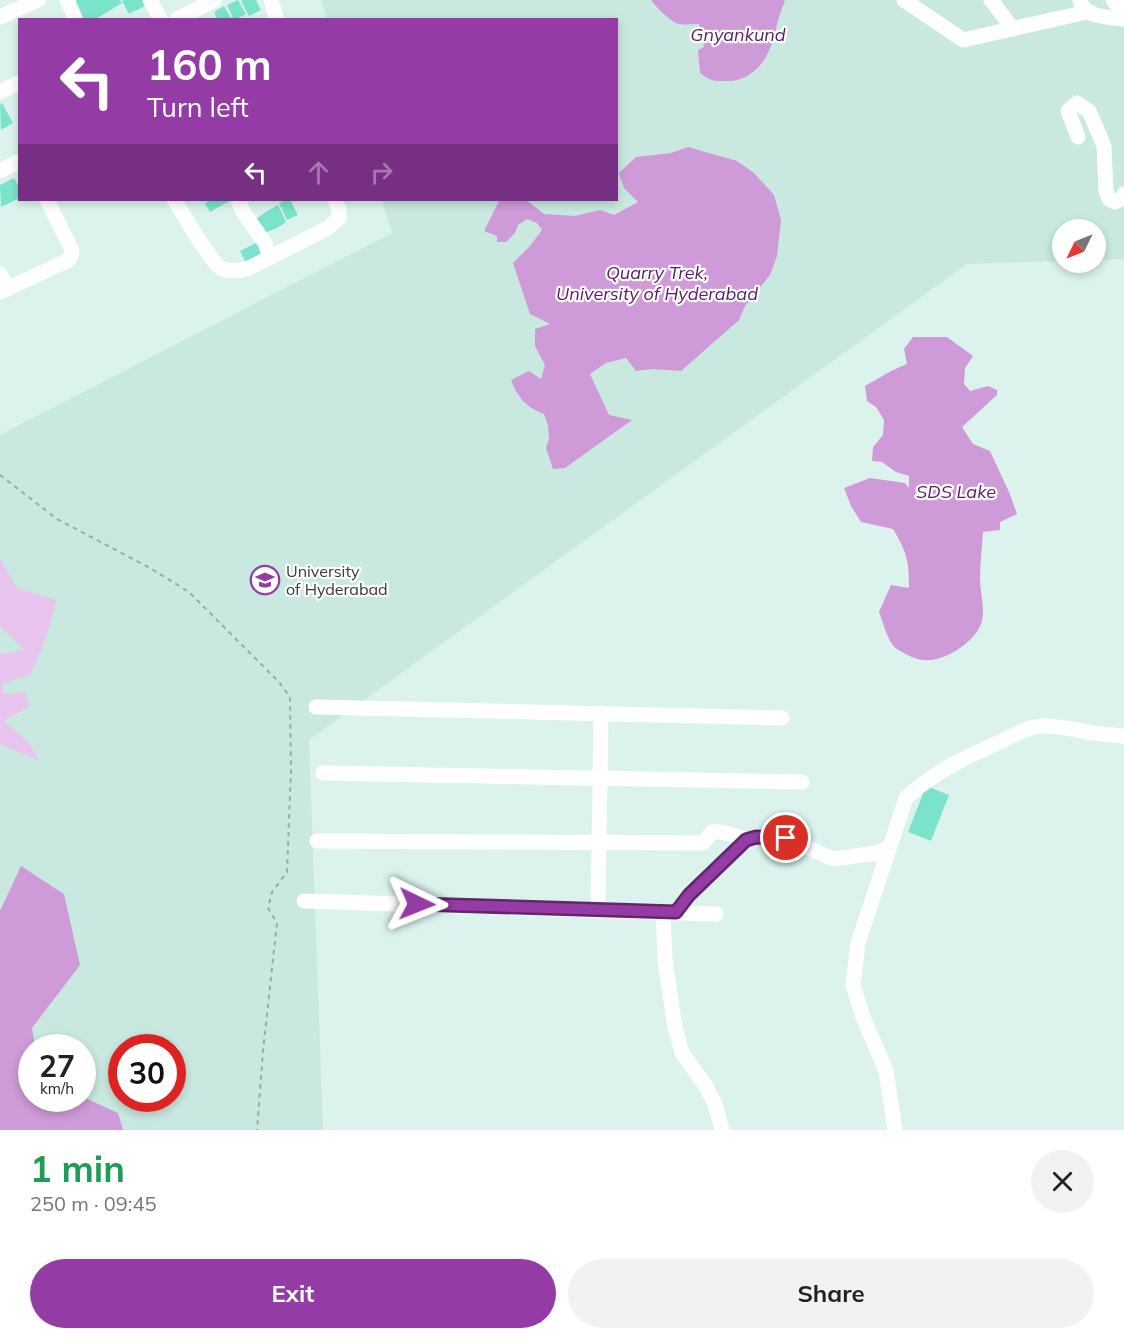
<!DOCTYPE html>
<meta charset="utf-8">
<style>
body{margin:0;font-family:Mulish,sans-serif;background:#f2f2f2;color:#222;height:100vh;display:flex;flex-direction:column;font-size:22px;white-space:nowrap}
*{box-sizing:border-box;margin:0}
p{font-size:20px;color:#767676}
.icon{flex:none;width:33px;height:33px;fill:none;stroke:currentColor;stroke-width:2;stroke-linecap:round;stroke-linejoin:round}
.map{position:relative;height:1130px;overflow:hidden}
.side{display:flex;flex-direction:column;background:#fff;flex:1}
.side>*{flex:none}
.guide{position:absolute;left:18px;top:18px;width:600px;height:183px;border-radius:0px;box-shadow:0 3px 9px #0003;background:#953ba6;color:#fff;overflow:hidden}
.needle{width:39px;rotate:227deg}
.buttons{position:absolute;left:1052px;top:219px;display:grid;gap:12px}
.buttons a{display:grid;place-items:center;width:54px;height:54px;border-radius:50%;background:#fff;box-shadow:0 3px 9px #0003;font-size:30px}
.speed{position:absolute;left:18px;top:1034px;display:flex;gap:12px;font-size:30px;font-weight:700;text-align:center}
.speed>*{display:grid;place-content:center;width:78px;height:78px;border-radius:50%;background:#fff;box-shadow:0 3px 9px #0003;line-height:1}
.speed small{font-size:15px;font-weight:400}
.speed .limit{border:9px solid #d22;background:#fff;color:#111}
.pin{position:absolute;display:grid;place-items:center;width:51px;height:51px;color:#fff;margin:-26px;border:3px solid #fff;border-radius:50%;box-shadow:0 2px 6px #0007}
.me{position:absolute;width:66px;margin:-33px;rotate:92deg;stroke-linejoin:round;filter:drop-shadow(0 0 4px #0008)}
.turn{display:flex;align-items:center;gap:21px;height:126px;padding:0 30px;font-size:27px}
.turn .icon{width:78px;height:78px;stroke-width:2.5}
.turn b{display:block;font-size:42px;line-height:51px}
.lanes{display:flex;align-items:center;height:57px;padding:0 30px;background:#0003;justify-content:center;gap:30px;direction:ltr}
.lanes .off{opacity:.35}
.round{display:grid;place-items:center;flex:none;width:63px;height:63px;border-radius:32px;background:#f2f2f2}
.summary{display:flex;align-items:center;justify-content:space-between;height:102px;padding:0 30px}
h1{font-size:36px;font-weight:700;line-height:45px;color:#1e9e55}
.primary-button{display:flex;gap:12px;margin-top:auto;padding:12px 30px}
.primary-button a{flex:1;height:69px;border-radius:36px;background:#953ba6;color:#fff;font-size:24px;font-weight:700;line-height:69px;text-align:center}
.primary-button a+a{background:#f2f2f2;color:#222}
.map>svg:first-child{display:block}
.built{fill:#c8e8e0;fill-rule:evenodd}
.green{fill:#e8c4ee}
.water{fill:#ce9ad8}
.building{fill:#7be3cc}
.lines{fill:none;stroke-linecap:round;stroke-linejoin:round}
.path{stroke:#9aaba6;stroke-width:2;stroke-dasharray:4.5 4.5;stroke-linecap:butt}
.minor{stroke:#fff;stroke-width:15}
.route-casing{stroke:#61266c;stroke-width:15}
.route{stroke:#953ba6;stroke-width:10}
.labels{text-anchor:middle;stroke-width:4.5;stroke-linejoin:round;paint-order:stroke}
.poi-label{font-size:16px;fill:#313a37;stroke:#fff;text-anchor:start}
.water-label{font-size:18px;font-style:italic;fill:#591b65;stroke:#fff}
</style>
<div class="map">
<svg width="1124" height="1130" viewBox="0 0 1124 1130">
<rect width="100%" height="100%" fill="#dcf3ed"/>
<path class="built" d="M 321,0 L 1124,0 L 1124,259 L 1095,260 L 1095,230 L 1062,230 L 1062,261 L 967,264 L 309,740 L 323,1130 L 0,1130 L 0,435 L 392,233 L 382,200 L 616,200 L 616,20 L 327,19 ZM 32,1047 L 82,1047 L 82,1098 L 32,1098 ZM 122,1047 L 172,1047 L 172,1098 L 122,1098 Z"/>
<path class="green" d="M 0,559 L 17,588 L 56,600 C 51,627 42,650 30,675 L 3,683 L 3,694 L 25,692 L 30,706 L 3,721 L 28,741 L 39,761 L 0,744 L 0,654 L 25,650 L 0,626 Z"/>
<g class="water">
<path d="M 651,0 L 782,0 L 785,1 C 778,16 776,31 771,46 C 764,66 747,82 726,81 C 713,81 711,81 700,73 L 698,50 L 704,47 L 699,24 C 693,24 685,25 679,24 C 671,22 656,7 651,0 Z"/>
<path d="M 688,147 L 737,161 L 754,173 L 774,195 L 781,220 L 777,256 L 770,275 L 745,306 L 739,320 L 681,371 L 652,369 L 636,371 L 626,358 L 606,363 L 590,374 L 609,415 L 632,420 L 565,468 L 553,469 L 546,448 L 549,439 L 548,425 L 544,414 C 526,407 518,398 511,380 L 529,371 L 541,379 L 545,365 L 535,346 L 535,329 L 550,324 L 530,314 L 513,263 L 530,246 L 542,230 L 537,223 L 527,219 L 518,225 L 515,233 L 506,242 L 497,242 L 497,236 L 484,231 L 499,201 L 503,200 L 526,200 L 544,214 L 575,216 L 600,210 L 614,215 L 638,202 L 624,188 L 619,173 L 636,157 L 671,153 Z"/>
<path d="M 913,337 L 947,337 L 973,356 L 965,368 L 964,384 L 970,391 L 988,386 L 997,390 L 997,395 L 962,427 L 973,444 L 990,451 L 1009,492 L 1017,514 L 1000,522 L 1000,530 L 983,532 C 982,548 980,563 980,578 C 980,593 986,610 981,624 C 974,643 943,663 922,660 C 915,659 903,653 897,649 C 888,643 883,622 879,612 L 891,585 L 909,588 C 909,561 907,552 893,529 L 861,522 L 851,506 L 844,488 L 870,478 L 905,483 L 909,488 L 909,476 L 896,472 L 882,462 L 872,461 L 873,447 L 883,435 L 884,420 L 876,407 L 867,401 L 865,386 L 893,370 L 907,364 L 904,349 Z"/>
<polygon points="21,866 64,894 80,965 32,1028 35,1047 32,1047 32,1098 82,1098 83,1097 118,1113 123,1130 0,1130 0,911"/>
</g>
<g class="building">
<polygon points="77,0 120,0 122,3 94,20 84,20 74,2"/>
<polygon points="124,0 147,0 149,4 129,14 122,1"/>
<polygon points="238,0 246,14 234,20 227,5"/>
<polygon points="243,0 256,0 261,10 249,16 241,1"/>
<polygon points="224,6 232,20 218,20 214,12"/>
<polygon points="2,103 13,123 1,130 0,105"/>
<polygon points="14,178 20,189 20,198 1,207 0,185"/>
<polygon points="209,200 231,200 210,212 205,204"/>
<polygon points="287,200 290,200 298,215 287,220 279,203"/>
<polygon points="278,205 286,222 277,228 262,234 255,220 267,211"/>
<polygon points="258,242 264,255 246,263 240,251"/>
<polygon points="926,786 949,795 931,841 908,832"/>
</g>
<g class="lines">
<polyline class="path" points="0,475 57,519 150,568 189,592 279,682 290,697 291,769 287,872 272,892 268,908 277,923 263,1051 257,1130"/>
<g class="minor">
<polyline points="67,0 76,20"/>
<polyline points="150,0 161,20"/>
<polyline points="271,0 277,20"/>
<polyline points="904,0 963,40 1087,12"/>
<polyline points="991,0 1013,29"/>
<path d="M 1080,0 C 1084,18 1109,17 1124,19"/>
<polyline points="1113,0 1116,4 1124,5"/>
<polyline points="0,17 38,0"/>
<polyline points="176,20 214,0"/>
<polyline points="0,92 20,82"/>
<polyline points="1078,137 1068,111 1077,103 1089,111 1104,146 1106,191 1109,199 1115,202 1121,199 1124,194"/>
<polyline points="0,171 20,161"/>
<path d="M 174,200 C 184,214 209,261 222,269 C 231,273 241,270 249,268 L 328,228 L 339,218 L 339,209 L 335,200"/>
<polyline points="238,200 243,212 265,243 270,258"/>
<polyline points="0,274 8,289"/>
<polyline points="0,292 67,261 71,256 72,250 47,200"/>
<polyline points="316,707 782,718"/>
<polyline points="323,773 802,782"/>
<path d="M 317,841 L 703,843 L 712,832 C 722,831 736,835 746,840"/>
<polyline points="304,901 716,914"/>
<polyline points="598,910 601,713"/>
<polyline points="663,912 665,961 675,1027 682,1053 705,1085 715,1104 722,1130"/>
<polyline points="676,912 689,895 746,840 756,837 786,838 833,859 876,853 889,848"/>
<path d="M 895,1130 L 886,1071 L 863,1017 L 853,985 L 858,943 L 906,798 C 935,771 966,757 1002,741 C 1014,735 1027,727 1041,726 C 1061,725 1081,732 1101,734 C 1108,735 1116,735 1124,736"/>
</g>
</g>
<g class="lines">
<g class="route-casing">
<polyline id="route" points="417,904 676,912 689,895 746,840 756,837 786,838"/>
</g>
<use href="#route" class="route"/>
</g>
<defs>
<g id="university-ring" transform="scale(1.5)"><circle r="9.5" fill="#fff" stroke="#953ba6" stroke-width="1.5"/><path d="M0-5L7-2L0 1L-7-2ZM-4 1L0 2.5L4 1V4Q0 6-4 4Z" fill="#953ba6"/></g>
</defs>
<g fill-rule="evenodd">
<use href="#university-ring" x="265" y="580"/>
</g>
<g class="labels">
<g class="poi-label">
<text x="286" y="577">University<tspan x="286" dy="18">of Hyderabad</tspan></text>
</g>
<g class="water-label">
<text x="738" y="41">Gnyankund</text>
<text x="657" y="279">Quarry Trek,<tspan x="657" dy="21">University of Hyderabad</tspan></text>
<text x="956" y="498">SDS Lake</text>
</g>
</g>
</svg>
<div class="buttons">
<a><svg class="needle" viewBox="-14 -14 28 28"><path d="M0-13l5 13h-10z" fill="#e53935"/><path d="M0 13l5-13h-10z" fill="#767676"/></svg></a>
</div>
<div class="speed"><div>27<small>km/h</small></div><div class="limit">30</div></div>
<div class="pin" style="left:786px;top:838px;background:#d93025"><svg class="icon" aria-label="arrive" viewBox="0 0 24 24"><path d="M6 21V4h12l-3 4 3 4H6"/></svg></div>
<svg class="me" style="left:417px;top:904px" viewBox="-20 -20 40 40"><path d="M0-17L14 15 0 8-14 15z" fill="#953ba6" stroke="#fff" stroke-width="4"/></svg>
<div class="guide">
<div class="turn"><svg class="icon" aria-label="left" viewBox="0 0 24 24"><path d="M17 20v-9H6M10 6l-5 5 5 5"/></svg><div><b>160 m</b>Turn left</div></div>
<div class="lanes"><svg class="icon" aria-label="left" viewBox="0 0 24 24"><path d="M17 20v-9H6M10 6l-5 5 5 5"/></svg><svg class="icon off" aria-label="ahead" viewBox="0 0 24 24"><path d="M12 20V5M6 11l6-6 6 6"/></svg><svg class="icon off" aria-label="right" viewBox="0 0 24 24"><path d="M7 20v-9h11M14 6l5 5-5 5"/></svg></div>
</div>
</div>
<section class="side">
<div class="summary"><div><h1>1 min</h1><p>250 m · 09:45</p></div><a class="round"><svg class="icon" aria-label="close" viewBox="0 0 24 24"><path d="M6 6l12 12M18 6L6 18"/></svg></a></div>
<div class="primary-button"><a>Exit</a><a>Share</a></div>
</section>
